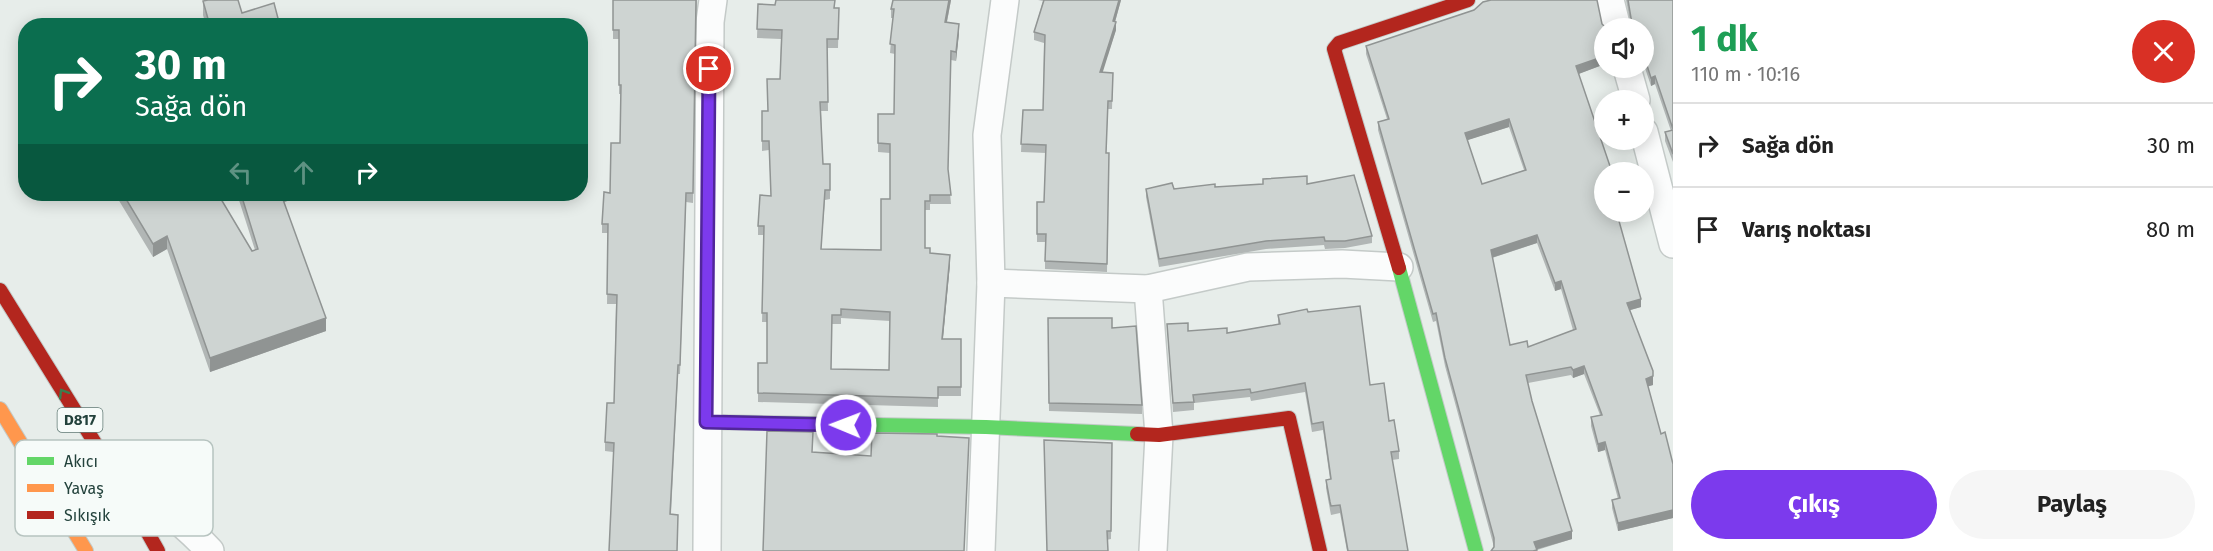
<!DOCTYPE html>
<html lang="tr">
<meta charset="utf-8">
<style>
body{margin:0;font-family:"Fira Sans",sans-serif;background:#f6f6f6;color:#222;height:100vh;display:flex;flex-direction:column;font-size:22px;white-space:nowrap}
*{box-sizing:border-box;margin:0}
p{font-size:20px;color:#767676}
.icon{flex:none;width:33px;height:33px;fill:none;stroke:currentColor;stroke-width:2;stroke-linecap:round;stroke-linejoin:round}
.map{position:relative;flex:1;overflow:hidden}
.details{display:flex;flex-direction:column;background:#fff;width:540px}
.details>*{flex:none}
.guide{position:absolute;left:18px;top:18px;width:570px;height:183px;border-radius:24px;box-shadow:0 3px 15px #0003;background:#0b6e4f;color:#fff;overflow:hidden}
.fabs{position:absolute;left:1594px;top:18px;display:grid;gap:12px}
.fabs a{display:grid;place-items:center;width:60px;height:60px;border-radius:50%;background:#fff;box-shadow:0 3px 15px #0003;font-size:30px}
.pin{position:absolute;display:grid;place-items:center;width:51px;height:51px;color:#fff;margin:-26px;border:3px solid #fff;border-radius:50%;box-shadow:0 2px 6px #0007}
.me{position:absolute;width:66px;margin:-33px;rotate:271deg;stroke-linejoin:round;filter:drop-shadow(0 0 4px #0008)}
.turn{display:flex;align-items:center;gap:21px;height:126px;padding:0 18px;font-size:27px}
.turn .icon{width:78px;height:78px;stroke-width:2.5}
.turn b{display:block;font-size:42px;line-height:51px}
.lanes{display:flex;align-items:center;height:57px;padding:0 18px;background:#0003;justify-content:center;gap:30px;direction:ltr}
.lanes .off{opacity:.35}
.round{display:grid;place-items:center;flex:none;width:63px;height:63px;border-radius:32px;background:#f6f6f6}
.summary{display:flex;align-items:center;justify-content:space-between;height:102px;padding:0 18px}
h1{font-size:36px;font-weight:700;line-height:45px;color:#1e9e55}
.cta{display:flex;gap:12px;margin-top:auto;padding:12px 18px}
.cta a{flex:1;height:69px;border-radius:36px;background:#7c3aed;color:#fff;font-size:24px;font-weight:700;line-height:69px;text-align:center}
.cta a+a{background:#f6f6f6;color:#222}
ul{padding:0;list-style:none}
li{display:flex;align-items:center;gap:18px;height:84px;padding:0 18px;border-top:2px solid #e0e0e0}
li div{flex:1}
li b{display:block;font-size:22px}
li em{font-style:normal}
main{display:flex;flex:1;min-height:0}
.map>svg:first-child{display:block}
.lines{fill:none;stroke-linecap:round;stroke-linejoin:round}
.street-casing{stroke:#c4cac8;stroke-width:30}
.fast-casing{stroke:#c3cac8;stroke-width:16}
.slow-casing{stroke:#c3cac8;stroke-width:16}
.jam-casing{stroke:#c3cac8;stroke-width:16}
.street{stroke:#fbfcfc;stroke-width:27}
.fast{stroke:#63d668;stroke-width:14}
.slow{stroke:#ff974d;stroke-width:14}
.jam{stroke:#b3261e;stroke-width:14}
.wall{fill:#b1b6b5;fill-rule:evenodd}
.shaded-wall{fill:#909493}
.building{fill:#ced4d2;stroke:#909493;stroke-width:1.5;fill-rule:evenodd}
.oneway{stroke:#3d7d4e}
.route-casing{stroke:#51269a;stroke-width:15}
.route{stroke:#7c3aed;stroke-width:10}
.labels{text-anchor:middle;stroke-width:5;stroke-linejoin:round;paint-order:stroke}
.shield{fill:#f6fbf9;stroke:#627a75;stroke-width:1.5}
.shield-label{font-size:15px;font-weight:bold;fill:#23423c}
.key{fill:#f6fbf9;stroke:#b7c4c0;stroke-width:1.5}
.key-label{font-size:16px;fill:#23423c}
</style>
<main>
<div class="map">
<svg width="1673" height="551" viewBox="0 0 1673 551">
<rect width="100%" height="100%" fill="#e7edea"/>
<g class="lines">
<g class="street-casing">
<g id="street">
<polyline points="1610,0 1617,28"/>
<polyline points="1627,68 1636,100"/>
<polyline points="1644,132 1673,244"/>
<polyline points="991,283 1148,289 1248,267 1342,264 1399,267"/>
<polyline points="1148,289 1159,435 1153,551"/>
<path d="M 121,485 C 157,502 183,522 210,551"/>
<polyline points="707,551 710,22 713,0"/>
<polyline points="981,551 991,283 987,135 1005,0"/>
</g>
</g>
<g class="fast-casing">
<g id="fast">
<polyline points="1399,268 1476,551"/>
<polyline points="706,422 986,427 1137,434"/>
</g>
</g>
<g class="slow-casing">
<polyline id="slow" points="0,409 86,551"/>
</g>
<g class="jam-casing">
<g id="jam">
<polyline points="1399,268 1334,49 1339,43 1468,0"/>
<polyline points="0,290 121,485 158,551"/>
<polyline points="1137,434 1159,435 1289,418 1320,551"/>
</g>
</g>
<use href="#street" class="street"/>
<use href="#fast" class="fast"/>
<use href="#slow" class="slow"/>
<use href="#jam" class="jam"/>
</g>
<g class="wall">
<polygon points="613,0 697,0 693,203 686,202 680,374 678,374 671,514 678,524 613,452 605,451 605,442 614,403 616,304 607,304 608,233 602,233 602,224 610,193 620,143 621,94 619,94 619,39 613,39"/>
<path d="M 893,0 L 951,0 L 947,22 L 959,33 L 956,61 L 951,60 L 948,171 L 951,204 L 930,204 L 930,210 L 925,210 L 925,248 L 930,253 L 950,264 L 943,339 L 961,339 L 961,396 L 938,396 L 938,407 L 758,402 L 758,363 L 767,363 L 767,322 L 762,322 L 764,235 L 758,235 L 758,226 L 771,196 L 769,150 L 762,151 L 762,111 L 768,111 L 780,79 L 781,39 L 757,38 L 758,4 L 839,8 L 838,48 L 827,48 L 828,111 L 821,111 L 823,164 L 830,190 L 830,199 L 825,200 L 821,249 L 881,250 L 890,199 L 890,153 L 878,152 L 878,114 L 894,114 L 895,54 L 890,53 L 893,18 L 891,18 L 891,9 ZM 841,318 L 890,321 L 889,370 L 831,369 L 832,324 L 841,324 Z"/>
<polygon points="1038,0 1121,0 1115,22 1116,30 1102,72 1113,73 1112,109 1108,109 1106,153 1109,153 1107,272 1045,269 1045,242 1037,242 1037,202 1044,202 1046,153 1021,152 1023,110 1043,110 1044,43 1034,40 1034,32 1043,1"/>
<polygon points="1626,0 1673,0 1673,162 1665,141 1665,132 1671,131 1655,84 1651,86 1644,65 1644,28 1631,26"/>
<polygon points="203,1 242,13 280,26 206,26 203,15"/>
<path d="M 1474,10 L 1602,24 L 1605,28 L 1605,64 L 1578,74 L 1625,219 L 1619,221 L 1641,307 L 1630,310 L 1653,379 L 1653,385 L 1648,386 L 1661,434 L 1673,464 L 1673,518 L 1618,531 L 1612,508 L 1612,500 L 1618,499 L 1605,450 L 1598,452 L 1591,426 L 1591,417 L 1600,415 L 1584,374 L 1573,378 L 1571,375 L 1528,383 L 1532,401 L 1572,539 L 1537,550 L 1537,551 L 1494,547 L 1445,366 L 1436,321 L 1433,322 L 1378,130 L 1378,122 L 1387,119 L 1366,54 L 1366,46 ZM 1509,127 L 1524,170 L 1482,184 L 1467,140 ZM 1537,243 L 1555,291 L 1561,289 L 1573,330 L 1528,347 L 1510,345 L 1492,258 Z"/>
<polygon points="1307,184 1372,236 1372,243 1345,248 1325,249 1324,245 1266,249 1159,267 1146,197 1146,189"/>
<polygon points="115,194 218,194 252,251 255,250 237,194 312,194 284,202 326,331 210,372 167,249 153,257"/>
<polygon points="1308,312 1370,385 1389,421 1399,451 1399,459 1392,460 1408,551 1347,551 1340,513 1331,515 1330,510 1326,488 1326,480 1330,479 1323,430 1312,432 1305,392 1251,401 1250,397 1194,403 1194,410 1173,412 1167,324 1188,331 1227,333 1278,324 1278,315"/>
<polygon points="1048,318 1112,328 1142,405 1142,414 1049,411"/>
<polygon points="1112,443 1111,539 1046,551"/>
</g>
<g class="shaded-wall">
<polygon points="949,0 951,0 945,31 945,22"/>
<polygon points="1119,0 1121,0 1113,29 1113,21"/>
<polygon points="1116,22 1116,30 1100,81 1100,72"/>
<polygon points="959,24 959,33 956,61 956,52"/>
<polygon points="1605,56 1605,64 1576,75 1576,66"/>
<polygon points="1655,76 1655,84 1651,86 1651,78"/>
<polygon points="1509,119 1509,127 1465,141 1465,133"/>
<polygon points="280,194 312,194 280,203"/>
<polygon points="1625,212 1625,219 1617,222 1617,214"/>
<polygon points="1537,235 1537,243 1491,258 1491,250"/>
<polygon points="167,236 167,249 153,257 153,244"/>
<polygon points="950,255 950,264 942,348 942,339"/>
<polygon points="1561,281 1561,289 1555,291 1555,283"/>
<polygon points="1641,299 1641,307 1627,311 1627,303"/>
<polygon points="326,318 326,331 210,372 210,358"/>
<polygon points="1584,366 1584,374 1573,378 1573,370"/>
<polygon points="1653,371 1653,385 1646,387 1646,379"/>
<polygon points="1605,442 1605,450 1598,452 1598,444"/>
<polygon points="1673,510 1673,518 1618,531 1618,523"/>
<polygon points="1572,531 1572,539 1534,550 1534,542"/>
</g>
<g class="building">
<polygon points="208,0 238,0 242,13 274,3 280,26 210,26 203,1"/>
<polygon points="613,0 696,0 693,193 686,193 680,365 678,365 670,514 678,515 677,551 609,551 614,443 605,442 607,403 614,403 617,295 607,294 608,224 602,224 604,192 610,193 611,143 620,143 621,85 619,85 619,30 613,30"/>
<path d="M 776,0 L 835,0 L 834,8 L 839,8 L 838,39 L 827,39 L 828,102 L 820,102 L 823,164 L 830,164 L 830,190 L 825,190 L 821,249 L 881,250 L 881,199 L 890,199 L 890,144 L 878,143 L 878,114 L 894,114 L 895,45 L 890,44 L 894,9 L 891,9 L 893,0 L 949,0 L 945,22 L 959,24 L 956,52 L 951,51 L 948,169 L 951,195 L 930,195 L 930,201 L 925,201 L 925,248 L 930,248 L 930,253 L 950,255 L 942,339 L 961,339 L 961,387 L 938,387 L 938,398 L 758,393 L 758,363 L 767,363 L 767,313 L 762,313 L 764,226 L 758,226 L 760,195 L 771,196 L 769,141 L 762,141 L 762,111 L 768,111 L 767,79 L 780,79 L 782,30 L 757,29 L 758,4 L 775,5 ZM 841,309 L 890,312 L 889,370 L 831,369 L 832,315 L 841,315 Z"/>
<polygon points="1044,0 1119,0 1113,21 1116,22 1100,72 1113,73 1112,101 1108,101 1106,153 1109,153 1107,264 1045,261 1046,234 1037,234 1037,202 1044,202 1046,145 1021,144 1023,110 1043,110 1045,35 1034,32"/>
<path d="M 1491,0 L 1597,0 L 1602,24 L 1606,28 L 1605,28 L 1605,56 L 1576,66 L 1612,172 L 1605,172 L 1605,212 L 1624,212 L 1617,214 L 1641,299 L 1627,303 L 1653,371 L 1653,376 L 1646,379 L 1661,434 L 1665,432 L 1673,464 L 1673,510 L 1618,523 L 1612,500 L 1620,498 L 1605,442 L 1598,444 L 1591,417 L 1602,415 L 1584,366 L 1573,370 L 1571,367 L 1526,375 L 1532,401 L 1572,531 L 1534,542 L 1537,550 L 1533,551 L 1491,551 L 1494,547 L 1494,538 L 1445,358 L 1436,313 L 1433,314 L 1378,122 L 1389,119 L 1366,46 L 1474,10 L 1483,2 ZM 1509,119 L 1526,170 L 1482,184 L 1465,133 ZM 1537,235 L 1555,283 L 1561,281 L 1576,329 L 1528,347 L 1527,341 L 1510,345 L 1491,250 Z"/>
<polygon points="1628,0 1673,0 1673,129 1655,76 1651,78 1644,56 1644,28 1630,28 1632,24"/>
<polygon points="1673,130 1673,154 1665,132"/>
<polygon points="1354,175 1372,236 1345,241 1325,241 1324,237 1266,241 1159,259 1146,189 1172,183 1174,189 1215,184 1215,187 1263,184 1263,179 1307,176 1307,184"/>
<polygon points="123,194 218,194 252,251 258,249 241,194 281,194 326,318 210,358 167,236 153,244"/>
<polygon points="1360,306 1370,385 1384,383 1389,421 1394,420 1399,451 1391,452 1408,551 1348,551 1340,505 1331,506 1330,502 1326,480 1331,479 1323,422 1312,424 1305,383 1251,393 1250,389 1193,395 1194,402 1173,403 1167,324 1188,323 1188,331 1227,328 1227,333 1280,324 1278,315 1307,309 1308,312"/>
<polygon points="1048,318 1112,318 1112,328 1136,326 1142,405 1049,403"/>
<polygon points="767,431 813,432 812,452 871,456 872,433 937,434 937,436 969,438 964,551 763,551"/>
<polygon points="1044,440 1112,443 1111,531 1107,531 1108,551 1047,551"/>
</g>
<defs><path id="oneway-chevron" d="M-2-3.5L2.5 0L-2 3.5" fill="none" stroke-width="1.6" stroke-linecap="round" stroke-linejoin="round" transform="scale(1.5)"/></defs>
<use class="oneway" href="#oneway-chevron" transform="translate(63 393) rotate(-122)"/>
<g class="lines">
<g class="route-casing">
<polyline id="route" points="709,69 706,422 846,425"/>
</g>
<use href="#route" class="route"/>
</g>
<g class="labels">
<rect class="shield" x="57.5" y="408" width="45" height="24" rx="4.5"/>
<g class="shield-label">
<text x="80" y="425">D817</text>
</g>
</g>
<rect x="15" y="440" width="198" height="96" rx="9" class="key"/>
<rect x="27" y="457" width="27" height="8" fill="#63d668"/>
<rect x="27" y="484" width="27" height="8" fill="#ff974d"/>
<rect x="27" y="511" width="27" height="8" fill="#b3261e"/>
<g class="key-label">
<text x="64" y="467">Akıcı</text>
<text x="64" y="494">Yavaş</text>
<text x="64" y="521">Sıkışık</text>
</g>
</svg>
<div class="fabs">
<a><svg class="icon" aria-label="sound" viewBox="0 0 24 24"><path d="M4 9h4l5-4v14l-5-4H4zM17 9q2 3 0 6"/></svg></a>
<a>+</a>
<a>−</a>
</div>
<div class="pin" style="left:709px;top:69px;background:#d93025"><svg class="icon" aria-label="arrive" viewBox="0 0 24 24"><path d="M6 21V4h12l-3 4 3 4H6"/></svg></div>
<svg class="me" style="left:846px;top:425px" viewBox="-20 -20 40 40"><circle r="17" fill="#7c3aed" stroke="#fff" stroke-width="3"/><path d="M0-11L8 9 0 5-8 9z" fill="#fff"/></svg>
<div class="guide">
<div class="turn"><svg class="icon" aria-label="right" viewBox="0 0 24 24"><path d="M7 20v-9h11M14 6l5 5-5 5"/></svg><div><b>30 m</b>Sağa dön</div></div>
<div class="lanes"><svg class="icon off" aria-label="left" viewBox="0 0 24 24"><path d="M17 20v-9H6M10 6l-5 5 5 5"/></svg><svg class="icon off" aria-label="ahead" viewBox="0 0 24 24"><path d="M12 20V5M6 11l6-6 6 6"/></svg><svg class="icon" aria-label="right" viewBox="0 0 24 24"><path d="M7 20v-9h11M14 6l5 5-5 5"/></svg></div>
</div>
</div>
<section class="details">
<div class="summary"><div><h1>1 dk</h1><p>110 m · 10:16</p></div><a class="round" style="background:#d93025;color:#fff"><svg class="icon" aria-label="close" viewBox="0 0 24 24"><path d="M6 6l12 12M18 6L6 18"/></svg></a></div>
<ul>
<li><svg class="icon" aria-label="right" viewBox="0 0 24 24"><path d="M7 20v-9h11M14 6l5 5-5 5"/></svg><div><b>Sağa dön</b></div><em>30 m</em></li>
<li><svg class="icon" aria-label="arrive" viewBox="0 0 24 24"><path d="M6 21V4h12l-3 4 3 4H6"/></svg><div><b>Varış noktası</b></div><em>80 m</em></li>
</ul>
<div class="cta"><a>Çıkış</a><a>Paylaş</a></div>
</section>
</main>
